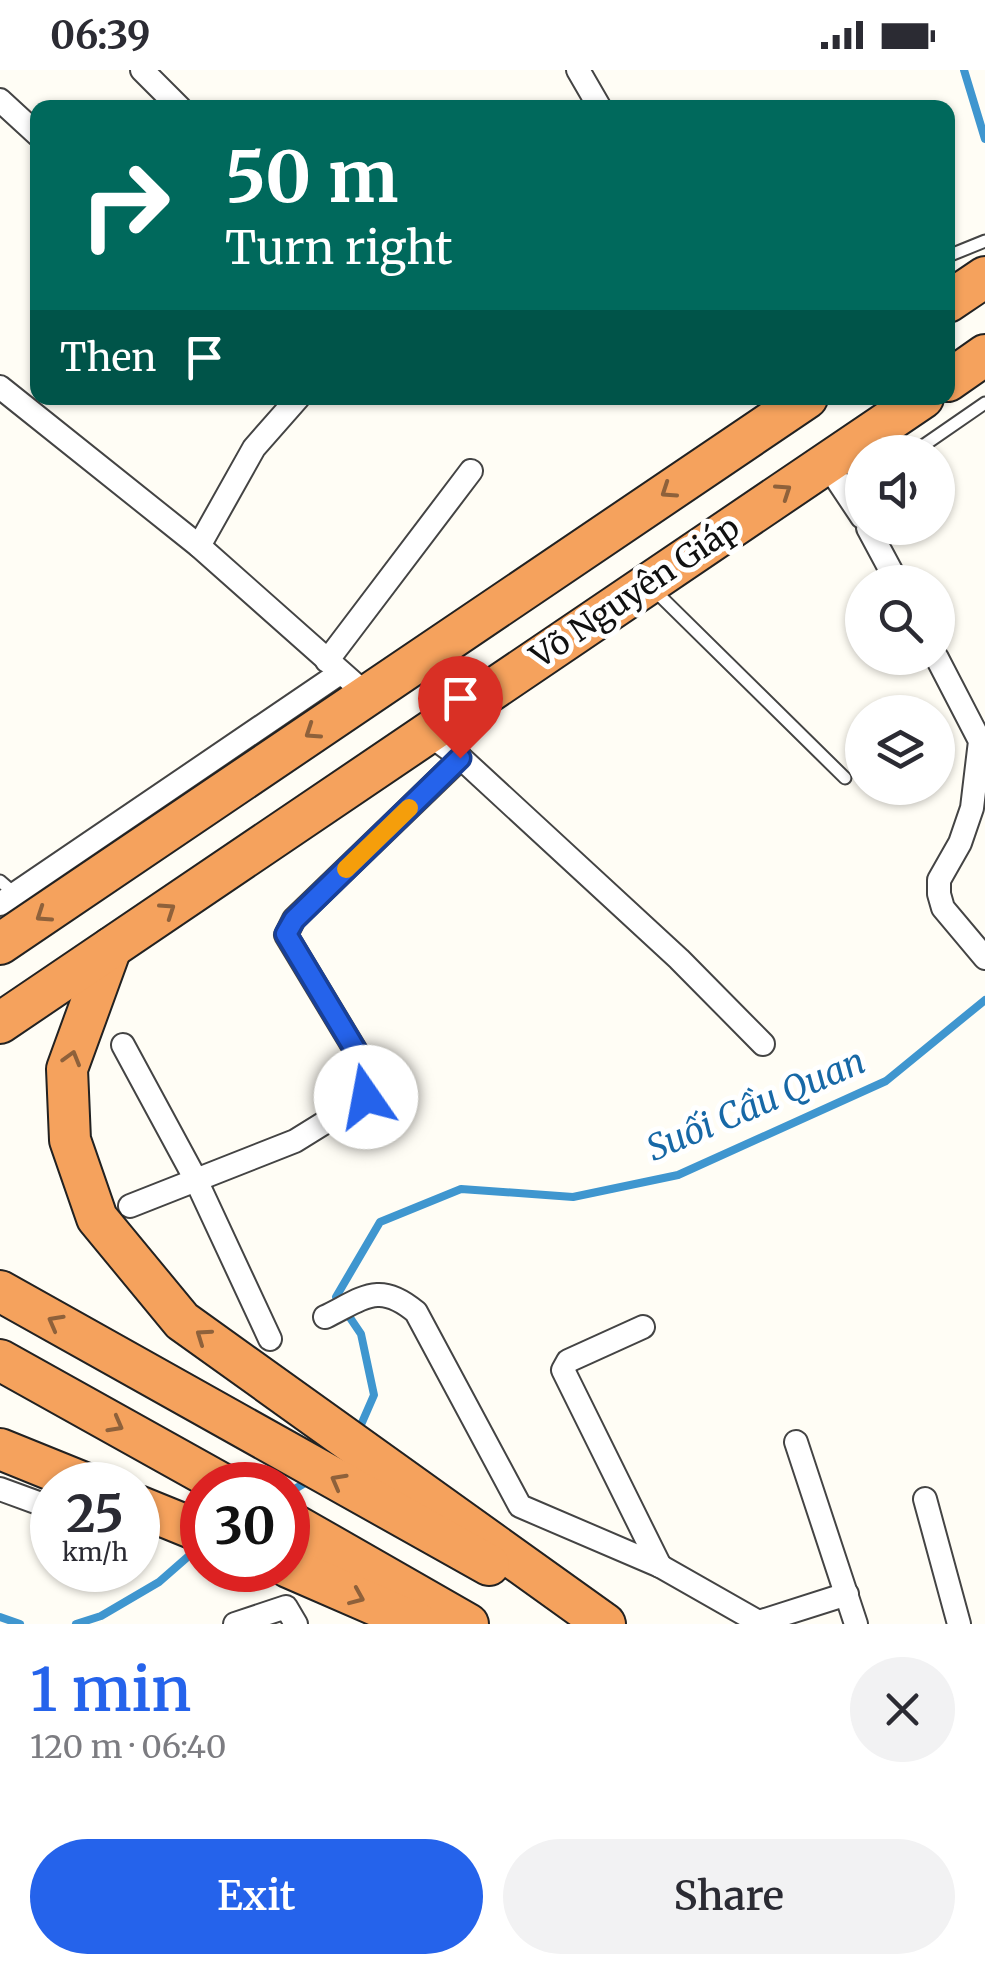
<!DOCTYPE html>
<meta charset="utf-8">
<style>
body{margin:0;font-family:Merriweather,serif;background:#f2f2f3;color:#2b2b33;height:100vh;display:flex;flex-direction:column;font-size:38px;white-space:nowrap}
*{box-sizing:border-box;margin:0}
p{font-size:32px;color:#7c7c81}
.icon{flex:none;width:55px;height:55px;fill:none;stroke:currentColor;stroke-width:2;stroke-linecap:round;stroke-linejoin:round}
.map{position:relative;height:1554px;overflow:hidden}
.sheet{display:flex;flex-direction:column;background:#fff;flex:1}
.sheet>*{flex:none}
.hud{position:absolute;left:30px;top:30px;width:925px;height:305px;border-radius:20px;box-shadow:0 2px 8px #0004;background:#00695c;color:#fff;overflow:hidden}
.controls{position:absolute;left:845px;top:365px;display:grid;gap:20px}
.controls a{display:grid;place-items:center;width:110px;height:110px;border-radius:50%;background:#fff;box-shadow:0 2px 8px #0004;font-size:50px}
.speed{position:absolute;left:30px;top:1392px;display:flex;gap:20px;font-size:50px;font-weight:700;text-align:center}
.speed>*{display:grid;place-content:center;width:130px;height:130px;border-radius:50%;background:#fff;box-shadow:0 2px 8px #0004;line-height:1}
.speed small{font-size:25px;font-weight:400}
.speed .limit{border:15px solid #d22;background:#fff;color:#111}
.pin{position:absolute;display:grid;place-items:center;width:85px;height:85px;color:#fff;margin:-102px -42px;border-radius:50% 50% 50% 0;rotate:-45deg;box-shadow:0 0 10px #0007}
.pin .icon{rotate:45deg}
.me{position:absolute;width:110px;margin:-55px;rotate:348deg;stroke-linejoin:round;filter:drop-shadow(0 0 8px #0008)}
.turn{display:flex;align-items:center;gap:35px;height:210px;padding:0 30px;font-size:45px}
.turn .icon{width:130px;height:130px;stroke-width:2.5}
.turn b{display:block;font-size:70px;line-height:85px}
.then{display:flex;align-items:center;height:95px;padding:0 30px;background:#0003;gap:20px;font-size:38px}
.round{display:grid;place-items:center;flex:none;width:105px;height:105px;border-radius:52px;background:#f2f2f3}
.summary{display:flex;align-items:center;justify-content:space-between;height:170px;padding:0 30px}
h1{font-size:60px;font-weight:600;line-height:75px;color:#2563eb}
.button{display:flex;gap:20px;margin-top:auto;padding:20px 30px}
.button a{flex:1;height:115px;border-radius:60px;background:#2563eb;color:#fff;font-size:40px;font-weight:600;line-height:115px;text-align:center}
.button a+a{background:#f2f2f3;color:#2b2b33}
.status{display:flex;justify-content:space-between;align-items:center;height:70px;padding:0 50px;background:#fff;direction:ltr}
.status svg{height:28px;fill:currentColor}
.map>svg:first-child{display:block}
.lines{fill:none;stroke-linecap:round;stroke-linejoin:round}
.stream{stroke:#3f96cf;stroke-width:8}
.lane-casing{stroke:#444;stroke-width:15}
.street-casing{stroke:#444;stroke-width:26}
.highway-casing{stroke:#222;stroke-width:44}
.lane{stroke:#fff;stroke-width:11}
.street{stroke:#fff;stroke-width:22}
.highway{stroke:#f5a25d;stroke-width:40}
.oneway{stroke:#8e613b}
.route-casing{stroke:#184099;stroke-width:25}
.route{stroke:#2563eb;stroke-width:18}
.slow{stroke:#f59e0b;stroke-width:18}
.labels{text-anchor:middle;stroke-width:10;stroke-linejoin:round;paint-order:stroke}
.street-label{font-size:32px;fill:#111;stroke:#fff}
.water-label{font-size:35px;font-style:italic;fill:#1768a6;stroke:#fff}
</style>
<div class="status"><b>06:39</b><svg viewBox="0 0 49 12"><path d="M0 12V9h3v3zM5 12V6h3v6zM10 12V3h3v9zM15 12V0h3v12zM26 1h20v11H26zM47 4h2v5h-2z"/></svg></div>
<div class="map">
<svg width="985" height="1554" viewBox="0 0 985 1554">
<rect width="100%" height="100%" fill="#fffdf5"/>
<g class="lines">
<g class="stream">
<polyline points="964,0 985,69"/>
<polyline points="357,1364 374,1325 361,1264 336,1227 380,1152 461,1119 573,1127 678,1105 886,1011 985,930"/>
<polyline points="288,1423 310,1410"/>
<polyline points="0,1547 20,1554"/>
<polyline points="76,1554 101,1546 159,1512 199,1477"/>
</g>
<g class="lane-casing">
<g id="lane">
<polyline points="948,186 985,171"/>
<polyline points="914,382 985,333"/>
<polyline points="652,518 845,708"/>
<polyline points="0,811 15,824"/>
</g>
</g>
<g class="street-casing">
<g id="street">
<polyline points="142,0 180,38"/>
<polyline points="578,0 600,38"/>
<polyline points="0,30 38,65"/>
<polyline points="0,317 199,476 367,625"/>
<polyline points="826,393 862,447"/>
<polyline points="868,458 897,512"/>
<polyline points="199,476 254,378 298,328"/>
<polyline points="937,588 980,671 972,738 960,773 939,810 939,824 943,838 985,888"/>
<polyline points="327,591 471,401"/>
<polyline points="427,663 461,688 679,889 763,974"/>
<polyline points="0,834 340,603"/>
<polyline points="123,975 196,1110 270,1269"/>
<polyline points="130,1136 295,1071 366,1027 374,1016 371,1006 286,865 294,849 461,688"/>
<path d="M 325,1247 C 364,1228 379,1211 416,1242 L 520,1436 L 660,1496 L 762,1554"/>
<polyline points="643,1257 568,1291 563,1300 660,1496"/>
<polyline points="796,1372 856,1554"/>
<polyline points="0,1419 52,1438"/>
<polyline points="925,1429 959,1554"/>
<polyline points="759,1552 847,1524"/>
<polyline points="235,1554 286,1537 296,1554"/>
</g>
</g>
<g class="highway-casing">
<g id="highway">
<polyline points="948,232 985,207"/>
<polyline points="948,311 985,285"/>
<polyline points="0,874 807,328"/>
<polyline points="111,878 67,999 70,1070 97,1148 182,1251 605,1554"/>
<polyline points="0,953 923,328"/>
<polyline points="0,1221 489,1495"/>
<polyline points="0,1290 224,1415"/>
<polyline points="0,1379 89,1415"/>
<polyline points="138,1436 202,1462"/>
<polyline points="288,1451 468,1554"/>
<polyline points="288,1497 419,1554"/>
</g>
</g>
<use href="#lane" class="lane"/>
<use href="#street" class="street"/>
<use href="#highway" class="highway"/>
</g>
<defs><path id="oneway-chevron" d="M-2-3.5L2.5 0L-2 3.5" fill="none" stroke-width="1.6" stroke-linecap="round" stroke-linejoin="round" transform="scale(2.5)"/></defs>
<g class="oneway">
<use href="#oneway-chevron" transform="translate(668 421) rotate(146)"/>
<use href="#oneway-chevron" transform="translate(784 421) rotate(-34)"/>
<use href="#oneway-chevron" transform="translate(312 662) rotate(146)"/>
<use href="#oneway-chevron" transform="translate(168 840) rotate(-34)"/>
<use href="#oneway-chevron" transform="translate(43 845) rotate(146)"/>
<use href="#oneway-chevron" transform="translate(72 988) rotate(-74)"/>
<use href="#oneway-chevron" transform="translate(55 1252) rotate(-151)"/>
<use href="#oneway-chevron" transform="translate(203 1266) rotate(-145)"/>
<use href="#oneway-chevron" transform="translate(116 1355) rotate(29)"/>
<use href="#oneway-chevron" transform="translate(338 1411) rotate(-151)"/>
<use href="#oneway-chevron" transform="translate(357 1527) rotate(23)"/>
</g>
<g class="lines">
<g class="route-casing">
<polyline id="route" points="366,1027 374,1016 371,1006 286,864 294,850 460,688"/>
</g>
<use href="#route" class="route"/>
<polyline class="slow" points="346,799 409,738"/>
</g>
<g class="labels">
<g class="street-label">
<text transform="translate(635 522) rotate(-34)" y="11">Võ Nguyên Giáp</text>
</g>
<g class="water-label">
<text transform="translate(756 1035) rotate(-23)" y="12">Suối Cầu Quan</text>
</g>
</g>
</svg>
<div class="controls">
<a><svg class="icon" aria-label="sound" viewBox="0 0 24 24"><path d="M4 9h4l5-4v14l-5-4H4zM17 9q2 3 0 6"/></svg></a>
<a><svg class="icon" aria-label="search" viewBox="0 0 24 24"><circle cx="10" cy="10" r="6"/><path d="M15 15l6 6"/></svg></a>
<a><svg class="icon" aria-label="layers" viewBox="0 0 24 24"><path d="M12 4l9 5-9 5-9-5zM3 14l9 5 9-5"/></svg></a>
</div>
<div class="speed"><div>25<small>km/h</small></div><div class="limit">30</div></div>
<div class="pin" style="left:460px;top:688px;background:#d93025"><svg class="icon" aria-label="arrive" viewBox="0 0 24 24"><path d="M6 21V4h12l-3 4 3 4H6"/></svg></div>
<svg class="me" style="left:366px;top:1027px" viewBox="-20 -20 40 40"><circle r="19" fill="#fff"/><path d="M0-13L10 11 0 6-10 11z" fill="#2563eb"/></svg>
<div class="hud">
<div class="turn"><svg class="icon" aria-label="right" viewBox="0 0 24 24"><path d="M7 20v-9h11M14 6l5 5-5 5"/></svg><div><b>50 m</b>Turn right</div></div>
<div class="then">Then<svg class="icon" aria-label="arrive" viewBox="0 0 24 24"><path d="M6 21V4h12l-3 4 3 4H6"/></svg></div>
</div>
</div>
<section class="sheet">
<div class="summary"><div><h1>1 min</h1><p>120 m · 06:40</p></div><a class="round"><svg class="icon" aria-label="close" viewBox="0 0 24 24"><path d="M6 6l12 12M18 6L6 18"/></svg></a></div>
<div class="button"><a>Exit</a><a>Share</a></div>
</section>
